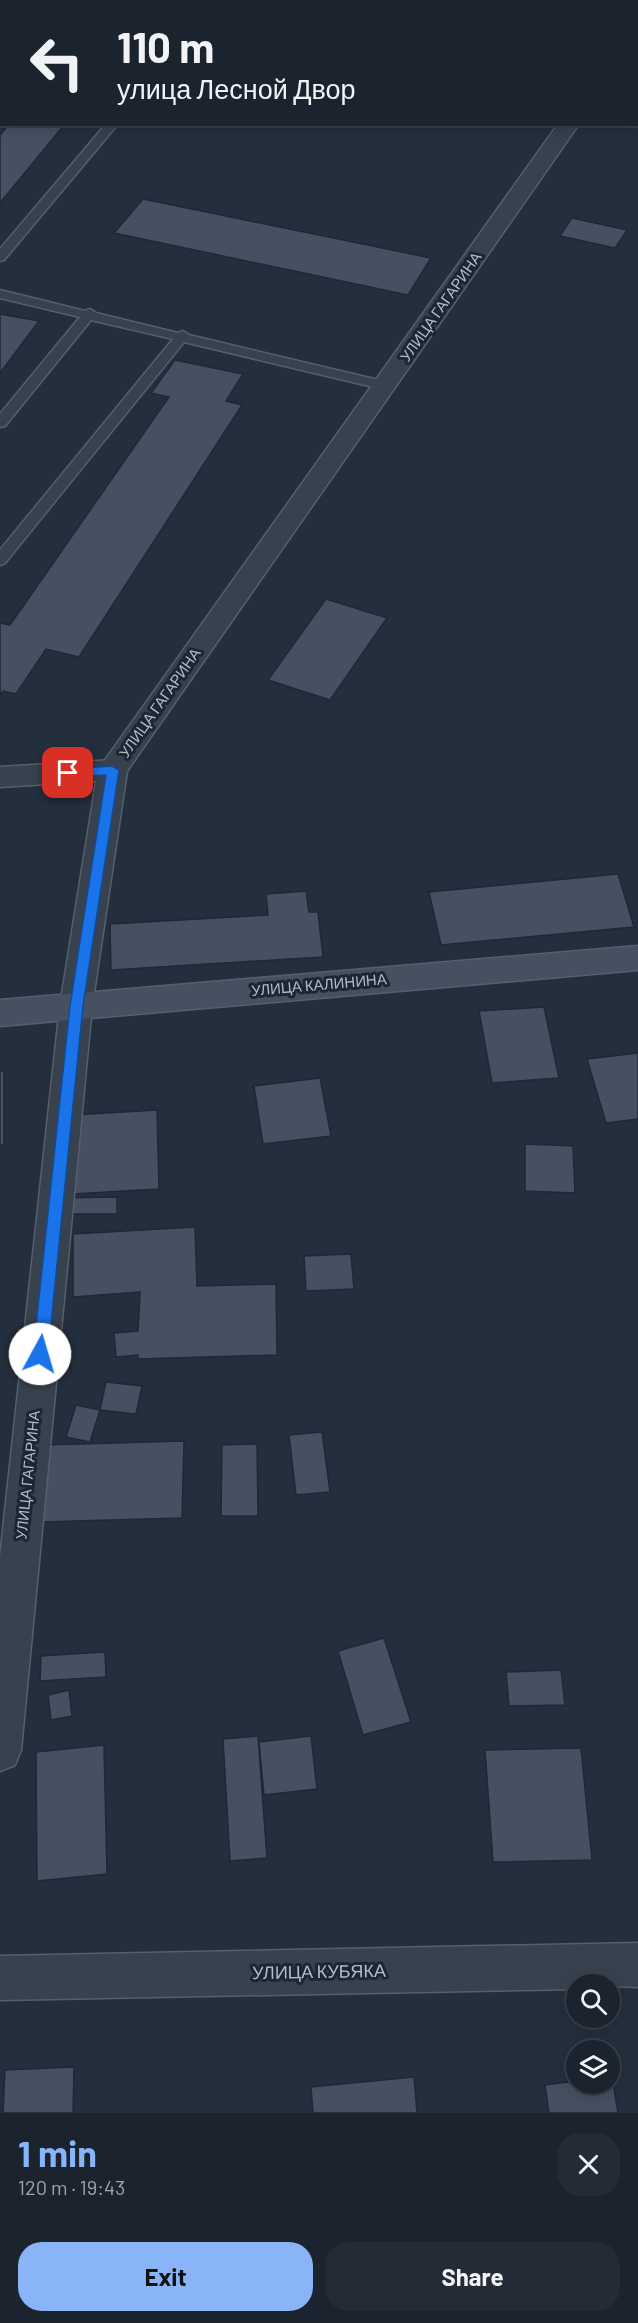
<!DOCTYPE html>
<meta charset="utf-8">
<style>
body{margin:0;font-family:Barlow,sans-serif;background:#242b36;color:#f1f3f6;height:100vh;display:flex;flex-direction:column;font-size:22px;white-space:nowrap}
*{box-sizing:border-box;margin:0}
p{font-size:20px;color:#a0a4aa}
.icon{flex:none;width:33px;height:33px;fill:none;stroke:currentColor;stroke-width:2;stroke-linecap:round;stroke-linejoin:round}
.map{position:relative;height:2113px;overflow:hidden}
.sheet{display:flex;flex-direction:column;background:#1b232e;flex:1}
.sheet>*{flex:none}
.top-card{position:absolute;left:0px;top:0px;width:639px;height:126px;box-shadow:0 3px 15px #0003,0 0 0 2px #39404a;background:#1b232e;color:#f1f3f6;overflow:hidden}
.tools{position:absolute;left:566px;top:1974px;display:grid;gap:12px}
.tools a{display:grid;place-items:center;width:54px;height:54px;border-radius:50%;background:#1b232e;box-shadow:0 3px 15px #0003,0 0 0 2px #39404a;font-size:30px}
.pin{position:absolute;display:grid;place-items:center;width:51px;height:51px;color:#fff;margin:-26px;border-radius:12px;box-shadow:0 3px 9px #0006}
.me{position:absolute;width:66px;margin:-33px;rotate:6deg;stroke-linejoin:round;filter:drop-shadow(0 0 4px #0008)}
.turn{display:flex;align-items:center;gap:21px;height:126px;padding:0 18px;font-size:27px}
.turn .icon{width:78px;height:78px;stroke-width:2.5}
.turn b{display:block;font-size:42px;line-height:51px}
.round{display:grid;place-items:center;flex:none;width:63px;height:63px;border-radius:24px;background:#242b36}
.head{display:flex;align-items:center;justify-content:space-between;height:102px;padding:0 18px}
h1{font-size:36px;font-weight:700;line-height:45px;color:#8ab4f8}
.action{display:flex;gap:12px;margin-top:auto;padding:12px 18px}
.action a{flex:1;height:69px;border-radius:24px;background:#8ab4f8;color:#111;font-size:24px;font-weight:700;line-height:69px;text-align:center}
.action a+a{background:#242b36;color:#f1f3f6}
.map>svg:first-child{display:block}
.building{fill:#455162;stroke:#1f2835;stroke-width:1.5}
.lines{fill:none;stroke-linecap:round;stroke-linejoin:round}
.service-casing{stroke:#565f6c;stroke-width:3}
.minor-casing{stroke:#565f6c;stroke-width:3}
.tertiary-casing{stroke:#565f6c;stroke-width:3}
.secondary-casing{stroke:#565f6c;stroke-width:3}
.service{fill:#38414e;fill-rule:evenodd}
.minor{fill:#38414e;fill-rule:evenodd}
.tertiary{fill:#38414e;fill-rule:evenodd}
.secondary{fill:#465061;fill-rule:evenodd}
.route{fill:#1a73e8;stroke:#114b97;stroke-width:1.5}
.labels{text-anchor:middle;stroke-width:6;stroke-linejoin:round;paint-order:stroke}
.street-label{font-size:15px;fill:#b4bcc9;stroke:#1d2633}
.near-street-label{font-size:18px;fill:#b4bcc9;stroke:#1d2633}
</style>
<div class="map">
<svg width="638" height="2113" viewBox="0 0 638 2113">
<rect width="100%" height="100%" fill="#242f3e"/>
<g class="building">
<polygon points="9,124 65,124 0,203 0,135"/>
<polygon points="143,199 431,258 408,295 114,233"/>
<polygon points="572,218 627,230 615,248 560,236"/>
<polygon points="0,314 39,321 0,373"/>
<polygon points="175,360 243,374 226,401 242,405 79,657 46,649 16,694 3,691 0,696 0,623 10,625 169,397 151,393"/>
<polygon points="326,599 387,618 330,700 268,680"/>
<polygon points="618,874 634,927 441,945 429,892"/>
<polygon points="306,891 309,912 318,912 323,957 111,970 110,924 268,915 266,894"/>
<polygon points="544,1007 559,1078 492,1083 479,1011"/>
<polygon points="638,1053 638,1119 606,1123 587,1059"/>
<rect x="0" y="1071" width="4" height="74"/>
<polygon points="320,1078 331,1136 263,1144 254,1086"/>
<polygon points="157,1110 159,1189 72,1194 73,1115"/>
<polygon points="525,1144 573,1146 575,1193 525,1191"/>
<polygon points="117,1197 117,1214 62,1214 63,1198"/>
<polygon points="195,1227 197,1286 276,1284 277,1355 138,1359 138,1355 116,1357 114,1333 138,1331 140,1292 73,1297 73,1234"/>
<polygon points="351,1254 354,1289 306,1291 304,1256"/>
<polygon points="106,1382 142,1386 136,1414 100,1410"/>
<polygon points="76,1405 100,1410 90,1442 66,1437"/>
<polygon points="322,1432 330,1492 296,1495 289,1435"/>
<polygon points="184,1441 182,1518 39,1522 45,1445"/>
<polygon points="257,1444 258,1516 221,1516 222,1445"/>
<polygon points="384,1638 411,1722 363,1735 338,1651"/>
<polygon points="105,1652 106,1677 40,1681 41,1656"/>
<polygon points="561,1670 565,1705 509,1706 506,1672"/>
<polygon points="69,1690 72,1716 51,1720 48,1695"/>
<polygon points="258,1736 267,1858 230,1861 223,1739"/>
<polygon points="311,1736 317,1789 264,1795 259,1742"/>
<polygon points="104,1745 107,1874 37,1881 36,1752"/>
<polygon points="581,1748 592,1860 493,1862 485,1750"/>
<polygon points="74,2067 73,2113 3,2113 5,2070"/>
<polygon points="414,2077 417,2113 313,2113 311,2087"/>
<polygon points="612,2077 618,2113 549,2113 545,2085 576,2081 609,2084 609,2078"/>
</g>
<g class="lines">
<g class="service-casing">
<g id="service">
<rect x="0" y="24" width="2" height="7"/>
<polygon points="0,95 2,95 0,102"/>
<polygon points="106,124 118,124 4,260 0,261 0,249"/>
<polygon points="0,290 85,311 90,309 96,313 178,333 183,331 189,335 391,383 393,386 386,390 184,342 5,563 0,565 0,550 173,339 91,320 5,426 0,427 0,414 80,317 0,298"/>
</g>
</g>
<g class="minor-casing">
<g id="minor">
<polygon points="113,760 123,763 128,770 123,777 113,780 0,787 0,767"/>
<polygon points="76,994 87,997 92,1006 21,1750 15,1765 0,1771 0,1557 60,1006 65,997"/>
<polygon points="638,1943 638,1987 576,1984 576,1989 0,2000 0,1956"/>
</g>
</g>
<g class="tertiary-casing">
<polygon id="tertiary" points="558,124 579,124 127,771 92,1006 87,1015 76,1018 65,1015 60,1006 98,770"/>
</g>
<g class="secondary-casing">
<polygon id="secondary" points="638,946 638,970 0,1026 0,1000"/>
</g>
<use href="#service" class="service"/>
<use href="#minor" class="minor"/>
<use href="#tertiary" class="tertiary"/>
<use href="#secondary" class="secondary"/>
</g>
<polygon class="route" points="112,766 119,770 83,1006 48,1354 40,1361 33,1354 70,1006 106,775 68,777 61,773 68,769"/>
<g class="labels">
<g class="street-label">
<text transform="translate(441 307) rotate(-55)" y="5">УЛИЦА ГАГАРИНА</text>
<text transform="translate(160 703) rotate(-55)" y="5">УЛИЦА ГАГАРИНА</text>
<text transform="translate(319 985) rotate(-5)" y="5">УЛИЦА КАЛИНИНА</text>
<text transform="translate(28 1475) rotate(-84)" y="5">УЛИЦА ГАГАРИНА</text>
</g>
<g class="near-street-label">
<text transform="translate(319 1972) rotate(-1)" y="6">УЛИЦА КУБЯКА</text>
</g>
</g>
</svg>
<div class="tools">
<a><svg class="icon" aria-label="search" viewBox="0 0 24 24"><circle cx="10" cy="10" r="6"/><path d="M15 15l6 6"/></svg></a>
<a><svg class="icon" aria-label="layers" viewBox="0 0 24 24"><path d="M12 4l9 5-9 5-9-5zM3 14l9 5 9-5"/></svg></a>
</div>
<div class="pin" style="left:68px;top:773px;background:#d93025"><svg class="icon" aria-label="arrive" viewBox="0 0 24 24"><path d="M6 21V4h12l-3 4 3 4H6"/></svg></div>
<svg class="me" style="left:40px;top:1354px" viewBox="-20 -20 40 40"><circle r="19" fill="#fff"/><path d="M0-13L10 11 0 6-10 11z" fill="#1a73e8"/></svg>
<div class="top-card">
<div class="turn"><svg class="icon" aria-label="left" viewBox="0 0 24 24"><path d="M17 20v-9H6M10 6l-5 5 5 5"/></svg><div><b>110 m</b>улица Лесной Двор</div></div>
</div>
</div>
<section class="sheet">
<div class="head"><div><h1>1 min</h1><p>120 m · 19:43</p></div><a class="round"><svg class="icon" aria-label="close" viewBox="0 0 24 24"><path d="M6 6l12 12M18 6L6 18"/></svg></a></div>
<div class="action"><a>Exit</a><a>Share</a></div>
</section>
